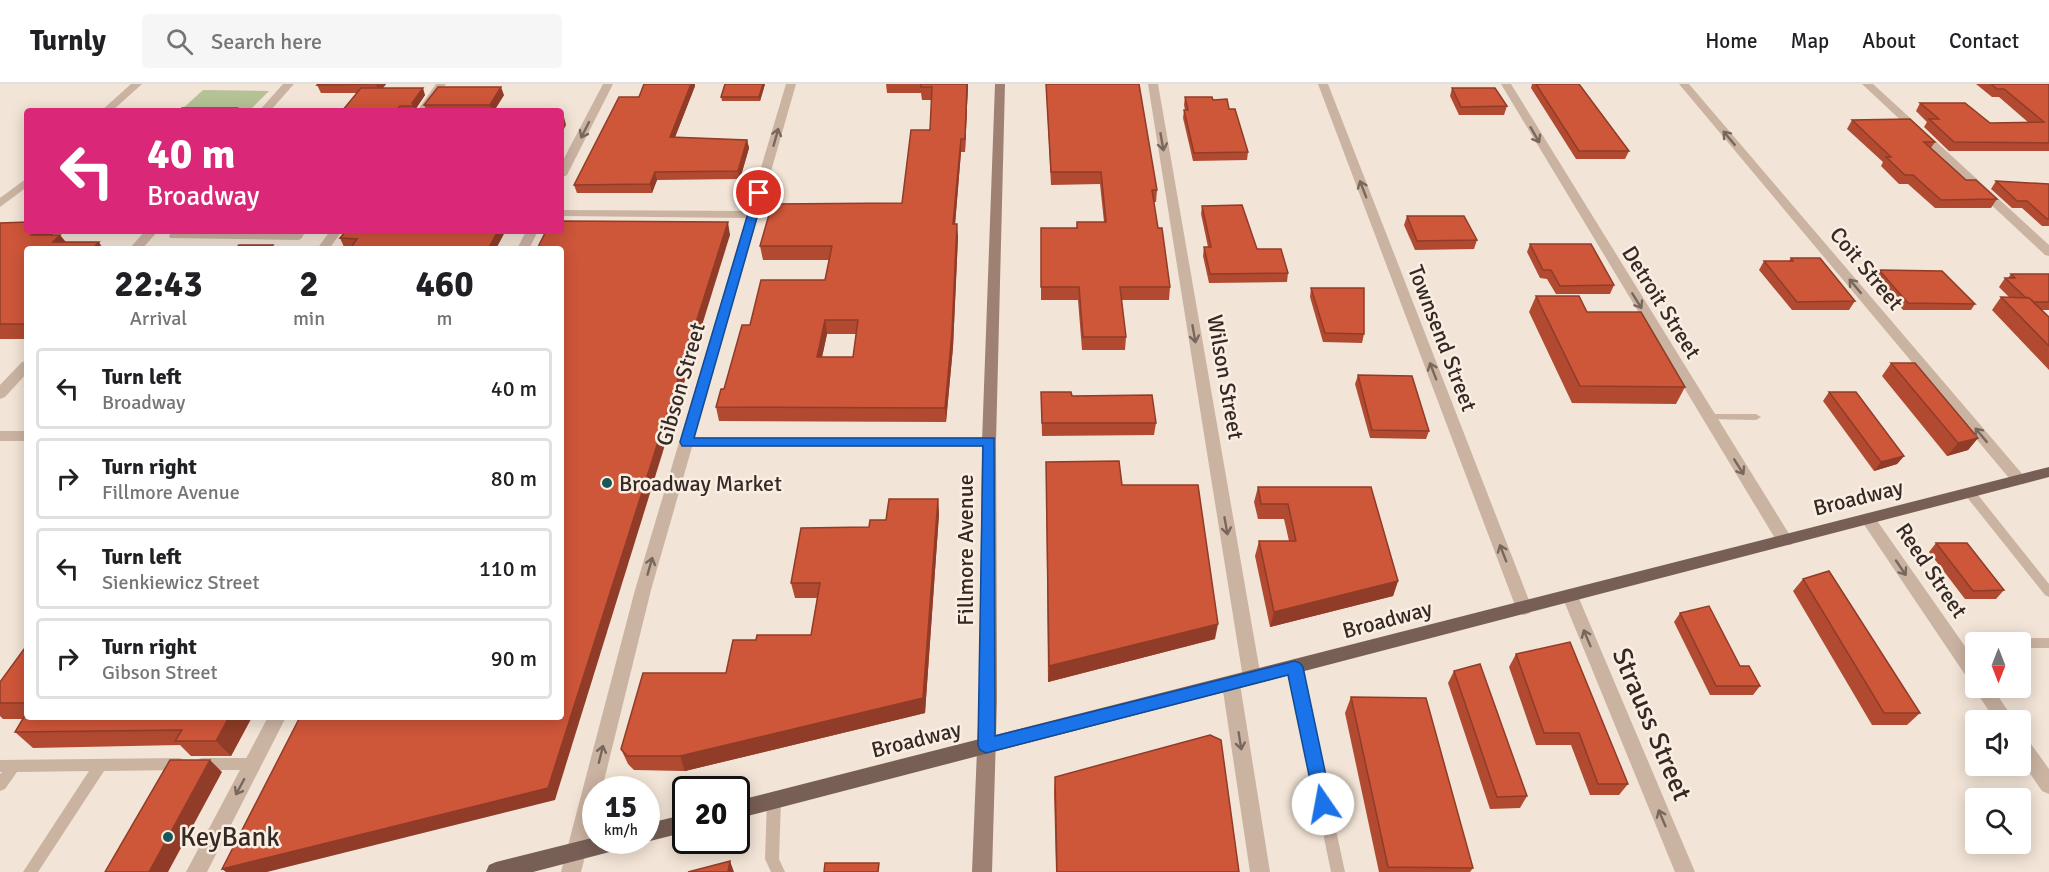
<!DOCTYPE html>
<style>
body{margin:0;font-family:Signika,sans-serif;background:#f6f6f6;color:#202124;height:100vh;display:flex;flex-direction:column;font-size:22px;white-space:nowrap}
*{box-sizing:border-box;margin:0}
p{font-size:20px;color:#757577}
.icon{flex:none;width:33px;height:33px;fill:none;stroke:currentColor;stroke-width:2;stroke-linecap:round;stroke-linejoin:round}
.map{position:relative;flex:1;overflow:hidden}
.details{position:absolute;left:24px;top:162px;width:540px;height:474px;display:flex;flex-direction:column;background:#fff;border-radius:6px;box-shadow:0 3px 15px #0003}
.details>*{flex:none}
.top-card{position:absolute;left:24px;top:24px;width:540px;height:126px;border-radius:6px;box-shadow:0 3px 15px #0003;background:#db2777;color:#fff;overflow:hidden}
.needle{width:39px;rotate:180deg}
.fabs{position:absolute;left:1965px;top:548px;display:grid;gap:12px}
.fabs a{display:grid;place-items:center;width:66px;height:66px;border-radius:6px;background:#fff;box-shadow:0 3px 15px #0003;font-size:30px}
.speed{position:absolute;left:582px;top:692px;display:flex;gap:12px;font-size:30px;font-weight:700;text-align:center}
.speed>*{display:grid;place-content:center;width:78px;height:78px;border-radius:50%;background:#fff;box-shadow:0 3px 15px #0003;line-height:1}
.speed small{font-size:15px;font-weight:400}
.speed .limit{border:3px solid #111;border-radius:9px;background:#fff;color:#111}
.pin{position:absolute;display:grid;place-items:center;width:51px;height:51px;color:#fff;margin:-26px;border:3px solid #fff;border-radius:50%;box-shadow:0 2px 6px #0007}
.me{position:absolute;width:66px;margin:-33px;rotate:348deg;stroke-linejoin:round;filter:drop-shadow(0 0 4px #0008)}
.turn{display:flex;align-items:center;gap:21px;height:126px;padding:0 24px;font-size:27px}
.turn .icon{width:78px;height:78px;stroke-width:2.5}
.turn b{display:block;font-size:42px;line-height:51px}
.eta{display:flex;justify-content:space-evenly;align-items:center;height:102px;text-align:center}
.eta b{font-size:36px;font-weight:800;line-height:42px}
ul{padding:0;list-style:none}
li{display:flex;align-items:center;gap:18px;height:81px;margin:0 12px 9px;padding:0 12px;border:3px solid #e0e0e0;border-radius:6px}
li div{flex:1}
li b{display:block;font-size:22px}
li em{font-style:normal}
header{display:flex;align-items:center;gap:36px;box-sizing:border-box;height:84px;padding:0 30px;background:#fff;border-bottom:2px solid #e0e0e0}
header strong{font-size:28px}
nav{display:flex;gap:33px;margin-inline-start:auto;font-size:21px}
.search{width:420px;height:54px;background:#f6f6f6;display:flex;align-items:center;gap:15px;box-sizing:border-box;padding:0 21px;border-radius:6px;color:#757577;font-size:22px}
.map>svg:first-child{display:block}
.green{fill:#b5c296}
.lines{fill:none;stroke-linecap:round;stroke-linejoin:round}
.lane{fill:#cbb3a2;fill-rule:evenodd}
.street{fill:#cbb3a2;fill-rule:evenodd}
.secondary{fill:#9e8173;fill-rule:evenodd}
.primary{fill:#785f55;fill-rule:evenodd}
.wall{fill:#b14a31;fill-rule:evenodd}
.shaded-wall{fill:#903c28}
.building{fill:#ce5639;stroke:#903c28;stroke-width:1.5;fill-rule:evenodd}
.oneway{stroke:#78675d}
.route{fill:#1a73e8;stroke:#114b97;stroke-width:1.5}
.poi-dot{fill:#185758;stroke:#faeee3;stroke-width:2}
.labels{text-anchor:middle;stroke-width:5;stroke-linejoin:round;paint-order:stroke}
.street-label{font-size:22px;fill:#352925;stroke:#faeee3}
.poi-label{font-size:22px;fill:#352925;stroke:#faeee3;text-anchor:start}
.near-street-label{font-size:27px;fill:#352925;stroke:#faeee3}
.near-poi-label{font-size:27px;fill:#352925;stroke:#faeee3;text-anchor:start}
</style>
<header>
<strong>Turnly</strong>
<div class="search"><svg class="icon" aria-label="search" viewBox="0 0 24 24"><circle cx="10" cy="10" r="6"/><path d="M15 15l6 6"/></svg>Search here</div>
<nav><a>Home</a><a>Map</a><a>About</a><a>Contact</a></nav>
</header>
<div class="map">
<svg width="2049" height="788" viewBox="0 0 2049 788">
<rect width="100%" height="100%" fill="#f2e4d6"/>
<polygon class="green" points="203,6 269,7 249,27 180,27"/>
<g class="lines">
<g class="lane">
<polygon points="173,147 182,147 180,150 296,150 298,147 306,147 301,155 298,156 170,154 169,152"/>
<polygon points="1709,330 1756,330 1761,333 1756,336 1705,335 1704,333"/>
<polygon points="1970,405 1974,406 2049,500 2049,513 2045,511 1966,412 1965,409"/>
<polygon points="2020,554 2049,554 2049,564 2020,564 2020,558 2015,558"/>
<polygon points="1295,578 1299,579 1301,583 1345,788 1331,788 1289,583 1291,579"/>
<polygon points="180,674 185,676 187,680 185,684 180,686 104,687 38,788 23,788 89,687 17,688 5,705 0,707 0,690 2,688 0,688 0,676"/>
<polygon points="202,674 253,674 258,676 260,680 258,684 253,686 202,686 197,684 195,680 197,676"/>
<polygon points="774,710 779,712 781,716 779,775 785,788 771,788 765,775 767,716 769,712"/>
</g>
<g class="street">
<polygon points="131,0 142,0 112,27 101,27"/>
<polygon points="283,0 294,0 270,27 259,27"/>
<polygon points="436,0 446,0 427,27 417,27"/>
<polygon points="603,0 613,0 567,91 561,94 561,80"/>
<polygon points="786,0 796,0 695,353 989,353 996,358 989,363 692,363 651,506 602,705 596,705 596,730 581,788 561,788 635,506 746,134 561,132 561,126 748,127"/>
<polygon points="1148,0 1158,0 1261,594 1258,599 1252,601 1246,599 1243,594"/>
<polygon points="1318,0 1328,0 1532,524 1530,529 1524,531 1518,529 1516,524"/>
<polygon points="1501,0 1511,0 1791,453 1793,457 1791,461 1779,461"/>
<polygon points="1679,0 1689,0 2024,392 2027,396 2024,400 2014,400"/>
<polygon points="1862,0 1873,0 2049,161 2049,172 2045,171"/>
<polygon points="27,94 27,103 0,123 0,114"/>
<polygon points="145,147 158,147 142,165 129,165"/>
<polygon points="330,147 342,147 329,165 317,165"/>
<polygon points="526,147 538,147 529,165 517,165"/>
<polygon points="27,277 27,289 5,313 0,315 0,301 22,278"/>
<rect x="0" y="347" width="27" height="10"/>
<polygon points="1868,429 1873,431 1976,578 1976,603 1992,603 2014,636 1995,636 1973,603 1975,600 1970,598 1863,439 1860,435 1863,431"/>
<polygon points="1570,505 1576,507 1578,512 1695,788 1675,788 1562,512 1564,507"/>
<polygon points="1231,593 1237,595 1240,600 1270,788 1250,788 1222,600 1225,595"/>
<polygon points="268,633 286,633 207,788 186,788"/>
<polygon points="2020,651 2026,653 2049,685 2049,710 2042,707 2020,675"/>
</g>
<polygon class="secondary" points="995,0 1005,0 996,358 997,617 992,788 972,788 979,617 982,358"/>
<g class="primary">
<polygon points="2049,383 2049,393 736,735 736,717"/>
<polygon points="686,730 686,748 646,758 641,756 646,756 646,740"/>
<polygon points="596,753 596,756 631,756 628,763 621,765 533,788 486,788 489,781 496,778"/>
</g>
</g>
<g class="wall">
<polygon points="386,0 383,4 425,11 415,26 416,27 342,27 357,9 321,9 317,1"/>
<polygon points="725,0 765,0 760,17 722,17 721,13"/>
<path d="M 886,0 L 968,0 L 965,68 L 961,68 L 955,140 L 958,153 L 953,263 L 946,338 L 719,337 L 716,323 L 724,305 L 750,241 L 825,196 L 829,176 L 763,176 L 760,162 L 902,119 L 930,46 L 932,16 L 922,16 L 921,9 L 887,9 ZM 827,250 L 856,250 L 853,273 L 822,273 Z"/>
<polygon points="1046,0 1157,106 1156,118 1154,118 1158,144 1170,203 1169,216 1121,216 1126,253 1125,266 1082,266 1078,216 1041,216 1041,144 1077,144 1104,138 1100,100 1051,101"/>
<polygon points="1532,0 1579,0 1629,67 1625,75 1576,75 1531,4"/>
<polygon points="1976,0 2049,0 2049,67 1949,67 1924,43 1927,38 1916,27 1920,19 1990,39 2029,39 1999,13 1992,13"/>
<polygon points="695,2 675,53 747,56 749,64 740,95 657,96 652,109 577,109 574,101 639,13"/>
<polygon points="1452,4 1507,22 1504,31 1459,31 1450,12"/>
<polygon points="504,11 494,27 427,27 424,21"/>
<polygon points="1185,13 1213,16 1229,25 1248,68 1247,76 1193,77 1183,34 1184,26 1185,26 1184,21"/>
<polygon points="1852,36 1935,58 1931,64 1966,96 1997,115 1991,124 1935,124 1908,100 1899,100 1881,82 1883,78 1847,45"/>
<polygon points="1996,97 2049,100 2049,142 2042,142 2022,124 2012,124 1991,105"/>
<polygon points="1202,122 1257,165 1288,189 1287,198 1209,199 1203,172 1204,163 1208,163 1201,130"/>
<polygon points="1407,132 1477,156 1474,165 1415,166 1404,141"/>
<polygon points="0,139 27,147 50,147 53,151 60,151 66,158 27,165 27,255 0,255"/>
<polygon points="346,147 509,147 508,148 351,163 344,163 340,154"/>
<polygon points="1530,160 1614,201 1610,210 1556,210 1547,195 1540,194 1527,168"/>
<polygon points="1791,174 1855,217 1849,226 1792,226 1759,186 1764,177 1789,177"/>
<polygon points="1879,186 1975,220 1971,226 1903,226 1875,192"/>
<polygon points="2011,190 2049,190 2049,226 2042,226 2049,233 2049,286 1992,226 2001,213 2009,213 1999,203 2005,194 2008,194"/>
<polygon points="1311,204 1364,250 1362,259 1323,258 1310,213"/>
<polygon points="1536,212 1587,228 1685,303 1676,320 1572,319 1529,228"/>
<polygon points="1891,279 1978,354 1968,366 1947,372 1882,292"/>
<polygon points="1358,291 1429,347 1426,355 1370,354 1355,300"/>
<polygon points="1041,308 1072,312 1156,339 1154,351 1042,352"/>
<polygon points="1829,308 1904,372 1897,380 1874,387 1823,317"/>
<polygon points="1046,378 1122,401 1215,555 1048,598"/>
<polygon points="1258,403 1371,403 1398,497 1393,512 1270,543 1255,472 1259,457 1289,457 1284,435 1258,435 1254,418"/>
<polygon points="938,415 939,430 925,629 685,687 634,686 628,680 621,665 726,589 756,556 811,551 817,514 795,514 791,499 869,443"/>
<polygon points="1936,459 2004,506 1996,515 1965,515 1929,468"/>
<polygon points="1803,495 1920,629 1907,641 1872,641 1793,507"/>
<polygon points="1680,529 1740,582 1760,602 1753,611 1710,611 1674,538"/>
<polygon points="27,561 27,633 252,633 231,672 191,672 180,661 33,664 15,648 23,635 3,635 0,632 0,598"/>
<polygon points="1516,570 1628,700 1619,711 1590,711 1571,661 1536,661 1509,583"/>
<polygon points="1454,587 1527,712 1520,724 1490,725 1448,599"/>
<polygon points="1351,613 1473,784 1470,788 1379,788 1345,629"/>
<polygon points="1055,693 1239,788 1056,788 1054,708"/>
</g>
<g class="shaded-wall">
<polygon points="376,0 386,0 379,9"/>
<polygon points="691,0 695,0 695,2 672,61 670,53"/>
<polygon points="763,0 765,0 760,17 759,13"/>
<polygon points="967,0 968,0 965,68 965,55"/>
<polygon points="501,3 504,11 494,27 492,27 490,21"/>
<polygon points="423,4 425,11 415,26 412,19"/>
<polygon points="564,33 566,41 561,51 561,38"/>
<polygon points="961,55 961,68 954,153 953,140"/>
<polygon points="747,56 749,64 740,95 738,87"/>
<polygon points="655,88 657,96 652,109 650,100"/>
<polygon points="728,138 730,151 555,716 267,788 226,788 222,785"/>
<polygon points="957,140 958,153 953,263 946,338 945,324"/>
<polygon points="35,147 50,147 54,153 31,151"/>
<polygon points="498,147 504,147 505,148 496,165 488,165"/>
<polygon points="60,151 70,165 53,158"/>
<polygon points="99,158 103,165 92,165"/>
<polygon points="825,236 827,250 819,287 817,273"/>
<polygon points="1978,354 1968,366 1947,372 1958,359"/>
<polygon points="1904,372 1897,380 1874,387 1881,378"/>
<polygon points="938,415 939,430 925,629 685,687 680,672 923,614"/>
<polygon points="1398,497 1393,512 1270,543 1274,528"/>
<polygon points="1218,540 1215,555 1048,598 1049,582"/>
<polygon points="229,633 252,633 231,672 216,657"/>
<polygon points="210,676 222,688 168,788 149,788"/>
<polygon points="730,777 734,788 728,788"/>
</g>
<g class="building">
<polygon points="318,0 376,0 317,1"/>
<polygon points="644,0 691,0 670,53 747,56 738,87 655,88 650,100 574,101 619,13 639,13"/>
<polygon points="725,0 763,0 759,13 721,13"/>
<path d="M 921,0 L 967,0 L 965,55 L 961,55 L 953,140 L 957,140 L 952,248 L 945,324 L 716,323 L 721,305 L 724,305 L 742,241 L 750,241 L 761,196 L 825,196 L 832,162 L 760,162 L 772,120 L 902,119 L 911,46 L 930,46 L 932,3 L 921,3 ZM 825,236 L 858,236 L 853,273 L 817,273 Z"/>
<polygon points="1046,0 1139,0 1157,106 1152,106 1158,144 1162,144 1170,203 1120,203 1126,253 1083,253 1079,203 1041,203 1041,144 1077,144 1077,138 1106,138 1101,88 1051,88"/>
<polygon points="1536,0 1579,0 1629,67 1579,67"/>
<polygon points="1991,0 2049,0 2049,59 1954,58 1929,35 1939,35 1920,19 1965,19 1990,39 2044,38 2004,5 1997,5"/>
<polygon points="438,3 501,3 490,21 424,21"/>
<polygon points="361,4 423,4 412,19 414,22 400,22 396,27 342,27"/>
<polygon points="1452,4 1495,4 1507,22 1461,23"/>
<polygon points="1185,13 1212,13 1213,16 1227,15 1229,25 1235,25 1248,68 1194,69 1184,26 1188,26"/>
<polygon points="182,24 237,24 234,27 179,27"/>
<polygon points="1910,35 1935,58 1924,58 1966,96 1976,96 1997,115 1941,116 1913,91 1905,91 1886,73 1891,73 1852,36"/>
<polygon points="1996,97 2049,100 2049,135 2047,135 2027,117 2017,117"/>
<polygon points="1242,121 1257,165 1281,165 1288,189 1210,190 1204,163 1211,163 1202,122"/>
<polygon points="1407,132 1464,132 1477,156 1417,157"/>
<polygon points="561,137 728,138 548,704 222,785 300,633 561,633 561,165 537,165 546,147 561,147"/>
<polygon points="27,138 27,147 35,147 31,151 60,151 53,158 99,158 92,165 27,165 27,240 0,240 0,139"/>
<polygon points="346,147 498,147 488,165 350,165 357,155 340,154"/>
<polygon points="1530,160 1591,160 1614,201 1560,202 1551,186 1543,186"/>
<polygon points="239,161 273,161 270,165 235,165"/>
<polygon points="1791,174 1820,174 1855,217 1797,218 1764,177 1793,177"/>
<polygon points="1879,186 1942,187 1975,220 1908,219"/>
<polygon points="2011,190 2049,190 2049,218 2034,218 2029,214 2025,213 2005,194 2015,194"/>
<polygon points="1311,204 1364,204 1364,250 1325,249"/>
<polygon points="1536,212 1579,212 1587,228 1641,228 1685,303 1580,302"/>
<polygon points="2001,213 2029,214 2049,233 2049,262"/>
<polygon points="1891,279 1915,279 1978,354 1958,359"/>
<polygon points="1358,291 1412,292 1429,347 1372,346"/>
<polygon points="1041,308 1071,308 1072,312 1152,311 1156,339 1042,339"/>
<polygon points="1829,308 1856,308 1904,372 1881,378"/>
<polygon points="1119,377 1122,401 1198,401 1218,540 1049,582 1046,378"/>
<polygon points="1258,403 1371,403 1398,497 1274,528 1259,457 1296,457 1288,420 1261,420"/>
<polygon points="889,415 938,415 923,614 680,672 627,672 621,665 643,589 726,589 733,556 756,556 757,551 811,551 820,499 791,499 801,444 869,443 870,436 886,436"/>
<polygon points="1936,459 1967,459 2004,506 1973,507"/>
<polygon points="1829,487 1920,629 1884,629 1803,495"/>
<polygon points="1709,522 1740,582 1749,582 1760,602 1716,602 1680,529"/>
<polygon points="1570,558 1628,700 1598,700 1579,649 1544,649 1516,570"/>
<polygon points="27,561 27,619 0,619 0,598"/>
<polygon points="1480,580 1527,712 1497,713 1454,587"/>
<polygon points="1351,613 1426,614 1473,784 1388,783"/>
<polygon points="27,628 27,633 229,633 216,657 175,657 182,646 15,648"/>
<polygon points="1210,651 1221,656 1239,788 1057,788 1055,693"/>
<polygon points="170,676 210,676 149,788 105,788"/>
<polygon points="730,777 728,788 688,788"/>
<polygon points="825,779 879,779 878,788 824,788"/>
</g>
<defs><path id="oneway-shaft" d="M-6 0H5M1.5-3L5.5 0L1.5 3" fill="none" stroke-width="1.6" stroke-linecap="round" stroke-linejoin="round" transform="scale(1.5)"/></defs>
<g class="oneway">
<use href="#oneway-shaft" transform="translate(585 46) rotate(117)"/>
<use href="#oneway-shaft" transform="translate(1535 51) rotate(60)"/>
<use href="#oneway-shaft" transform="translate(776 53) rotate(-74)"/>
<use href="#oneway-shaft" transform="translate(1729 54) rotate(-130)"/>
<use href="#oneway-shaft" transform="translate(1162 58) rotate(80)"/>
<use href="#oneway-shaft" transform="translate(1363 105) rotate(-111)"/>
<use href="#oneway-shaft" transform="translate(1855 202) rotate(-130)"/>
<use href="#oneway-shaft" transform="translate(1637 217) rotate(58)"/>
<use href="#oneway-shaft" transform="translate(1194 250) rotate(80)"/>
<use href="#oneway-shaft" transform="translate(1433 287) rotate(-111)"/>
<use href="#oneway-shaft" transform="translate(1981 351) rotate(-130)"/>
<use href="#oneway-shaft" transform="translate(1739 383) rotate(58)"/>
<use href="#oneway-shaft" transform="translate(1226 442) rotate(80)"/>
<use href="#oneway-shaft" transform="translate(1503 469) rotate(-111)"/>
<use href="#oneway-shaft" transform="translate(650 482) rotate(-74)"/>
<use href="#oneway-shaft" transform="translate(1901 484) rotate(56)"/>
<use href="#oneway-shaft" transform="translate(1587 554) rotate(-113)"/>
<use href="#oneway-shaft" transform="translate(1240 657) rotate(81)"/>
<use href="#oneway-shaft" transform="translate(601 670) rotate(-76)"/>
<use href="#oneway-shaft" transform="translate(240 703) rotate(118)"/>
<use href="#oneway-shaft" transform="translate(1662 734) rotate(-113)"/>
</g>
<polygon class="route" points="759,106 764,109 694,354 994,354 995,652 1295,577 1300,579 1303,583 1332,720 1329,725 1323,728 1317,725 1315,720 1288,591 986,669 980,666 978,661 983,362 682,362 680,358 754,109"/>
<g class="poi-dot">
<circle cx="607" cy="399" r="6"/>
<circle cx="168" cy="753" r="6"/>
</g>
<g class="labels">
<g class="street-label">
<text transform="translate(1867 184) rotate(50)" y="8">Coit Street</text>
<text transform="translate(1662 218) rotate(58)" y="8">Detroit Street</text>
<text transform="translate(1443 254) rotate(69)" y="8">Townsend Street</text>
<text transform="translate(1226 293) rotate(80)" y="8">Wilson Street</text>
<text transform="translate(680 300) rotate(-74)" y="8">Gibson Street</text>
<text transform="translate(1858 413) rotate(-14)" y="8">Broadway</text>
<text transform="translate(965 466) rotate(-90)" y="8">Fillmore Avenue</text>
<text transform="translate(1932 486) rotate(56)" y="8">Reed Street</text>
<text transform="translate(1387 535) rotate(-15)" y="8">Broadway</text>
<text transform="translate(916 655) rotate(-14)" y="8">Broadway</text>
</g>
<g class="poi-label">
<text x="619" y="407">Broadway Market</text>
</g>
<g class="near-street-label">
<text transform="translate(1652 640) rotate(67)" y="9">Strauss Street</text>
</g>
<g class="near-poi-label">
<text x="180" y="762">KeyBank</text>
</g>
</g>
</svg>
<div class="fabs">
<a><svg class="needle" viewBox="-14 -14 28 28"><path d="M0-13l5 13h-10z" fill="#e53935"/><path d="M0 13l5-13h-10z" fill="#757577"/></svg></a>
<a><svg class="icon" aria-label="sound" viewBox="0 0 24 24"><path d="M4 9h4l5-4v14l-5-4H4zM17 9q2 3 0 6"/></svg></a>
<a><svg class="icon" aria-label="search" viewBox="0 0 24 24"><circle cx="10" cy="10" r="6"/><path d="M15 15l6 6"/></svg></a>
</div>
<div class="speed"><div>15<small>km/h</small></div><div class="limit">20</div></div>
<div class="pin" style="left:759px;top:109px;background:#d93025"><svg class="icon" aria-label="arrive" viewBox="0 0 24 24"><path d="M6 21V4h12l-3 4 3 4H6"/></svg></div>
<svg class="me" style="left:1323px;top:720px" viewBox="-20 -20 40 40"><circle r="19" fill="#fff"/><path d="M0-13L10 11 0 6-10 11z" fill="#1a73e8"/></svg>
<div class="top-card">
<div class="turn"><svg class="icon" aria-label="left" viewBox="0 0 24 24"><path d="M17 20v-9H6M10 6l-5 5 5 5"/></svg><div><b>40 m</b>Broadway</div></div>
</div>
<section class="details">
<div class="eta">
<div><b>22:43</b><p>Arrival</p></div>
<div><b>2</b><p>min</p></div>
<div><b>460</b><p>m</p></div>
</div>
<ul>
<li><svg class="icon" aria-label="left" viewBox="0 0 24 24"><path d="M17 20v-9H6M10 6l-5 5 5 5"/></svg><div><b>Turn left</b><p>Broadway</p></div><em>40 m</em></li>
<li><svg class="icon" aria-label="right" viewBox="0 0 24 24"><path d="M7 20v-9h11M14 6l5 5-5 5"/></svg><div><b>Turn right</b><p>Fillmore Avenue</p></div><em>80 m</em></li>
<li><svg class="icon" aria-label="left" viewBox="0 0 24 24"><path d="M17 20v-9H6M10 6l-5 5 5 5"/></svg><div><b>Turn left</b><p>Sienkiewicz Street</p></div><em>110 m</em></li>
<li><svg class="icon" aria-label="right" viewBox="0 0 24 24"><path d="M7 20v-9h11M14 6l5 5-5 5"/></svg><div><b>Turn right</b><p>Gibson Street</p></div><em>90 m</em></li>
</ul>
</section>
</div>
